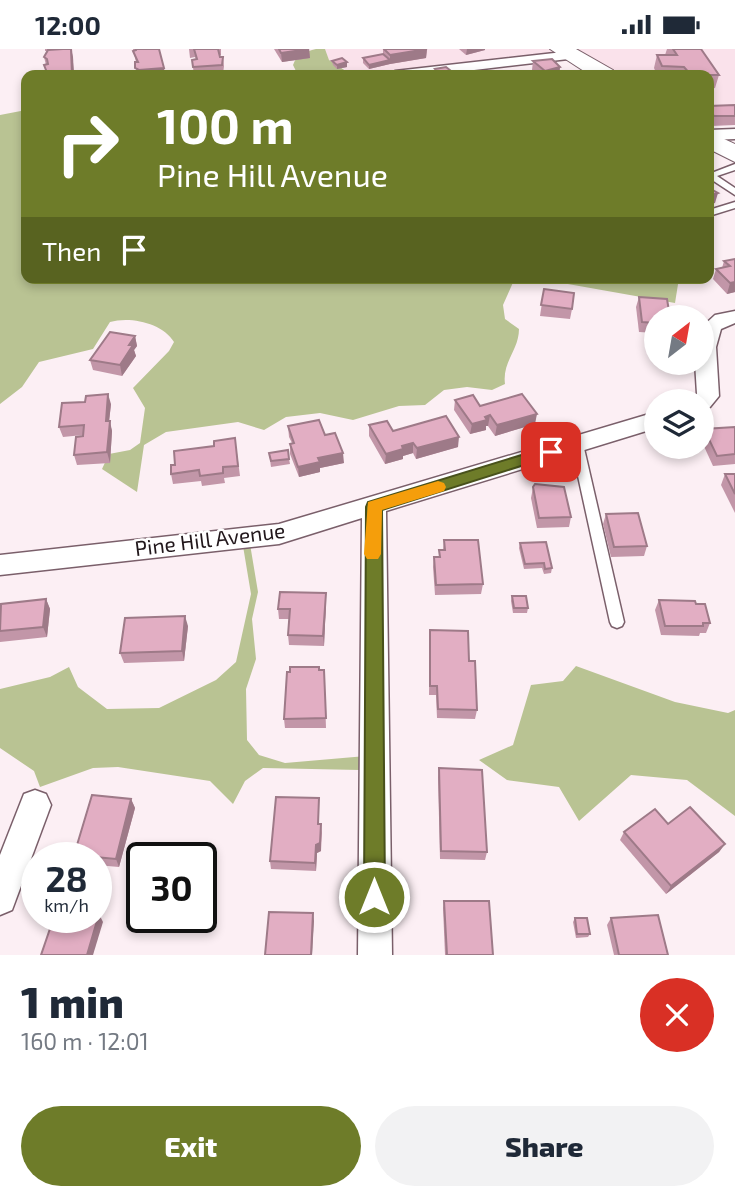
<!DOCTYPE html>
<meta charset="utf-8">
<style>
body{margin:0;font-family:"Exo 2",sans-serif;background:#f2f2f3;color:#1f2937;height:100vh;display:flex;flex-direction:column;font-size:26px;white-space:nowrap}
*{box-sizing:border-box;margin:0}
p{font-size:23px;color:#747a83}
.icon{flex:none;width:38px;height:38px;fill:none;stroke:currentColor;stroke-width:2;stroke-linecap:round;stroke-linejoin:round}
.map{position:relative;height:906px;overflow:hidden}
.side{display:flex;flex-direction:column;background:#fff;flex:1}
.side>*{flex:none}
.top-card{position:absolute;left:21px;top:21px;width:693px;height:214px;border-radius:14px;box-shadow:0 4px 10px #0003;background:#6e7c29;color:#fff;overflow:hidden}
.needle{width:46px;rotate:31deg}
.buttons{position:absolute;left:644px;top:256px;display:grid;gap:14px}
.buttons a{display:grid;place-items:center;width:70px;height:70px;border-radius:50%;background:#fff;box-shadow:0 4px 10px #0003;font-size:35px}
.speed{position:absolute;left:21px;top:793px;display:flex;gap:14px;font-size:35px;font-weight:700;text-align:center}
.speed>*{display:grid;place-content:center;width:91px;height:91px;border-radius:50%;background:#fff;box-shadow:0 4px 10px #0003;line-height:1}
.speed small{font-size:18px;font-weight:400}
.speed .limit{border:4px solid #111;border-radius:10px;background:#fff;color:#111}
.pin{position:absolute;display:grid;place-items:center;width:60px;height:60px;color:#fff;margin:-30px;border-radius:14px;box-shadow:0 4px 10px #0006}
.me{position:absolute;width:77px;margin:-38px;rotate:0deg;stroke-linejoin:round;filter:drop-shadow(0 0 5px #0008)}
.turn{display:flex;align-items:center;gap:24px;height:147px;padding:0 21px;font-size:32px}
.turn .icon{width:91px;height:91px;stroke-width:2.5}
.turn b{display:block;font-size:49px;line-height:60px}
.then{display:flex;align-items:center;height:66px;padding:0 21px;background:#0003;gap:14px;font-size:26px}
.round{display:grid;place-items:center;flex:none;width:74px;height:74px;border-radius:37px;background:#f2f2f3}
.overview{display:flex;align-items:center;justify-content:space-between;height:119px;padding:0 21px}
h1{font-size:42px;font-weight:800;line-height:52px}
.cta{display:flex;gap:14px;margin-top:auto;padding:14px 21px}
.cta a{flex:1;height:80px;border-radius:42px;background:#6e7c29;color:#fff;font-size:28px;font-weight:800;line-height:80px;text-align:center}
.cta a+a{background:#f2f2f3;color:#1f2937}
.status{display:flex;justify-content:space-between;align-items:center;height:49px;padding:0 35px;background:#fff;direction:ltr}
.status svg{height:19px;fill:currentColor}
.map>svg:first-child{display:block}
.built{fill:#fae2eb}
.forest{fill:#b9c393}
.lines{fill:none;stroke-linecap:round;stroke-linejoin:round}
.service-casing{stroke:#7a5f6a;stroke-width:3}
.minor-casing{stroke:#7a5f6a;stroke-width:3}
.primary-casing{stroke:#7a5f6a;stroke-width:2}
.service{fill:#fff;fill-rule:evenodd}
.minor{fill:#fff;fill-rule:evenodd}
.primary{fill:#fff;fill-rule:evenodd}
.wall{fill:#c296a8}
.shaded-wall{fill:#9e7a88}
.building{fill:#e2aec3;stroke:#9e7a88;stroke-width:2}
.route{fill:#6e7c29;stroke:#48511b;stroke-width:2}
.slow{fill:#f59e0b}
.labels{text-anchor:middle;stroke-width:5;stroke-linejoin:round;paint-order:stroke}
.street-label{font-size:21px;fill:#21171b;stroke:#fff}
</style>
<div class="status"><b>12:00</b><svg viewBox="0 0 49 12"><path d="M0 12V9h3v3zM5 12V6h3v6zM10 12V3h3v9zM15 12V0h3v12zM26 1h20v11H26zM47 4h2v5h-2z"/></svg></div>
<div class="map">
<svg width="735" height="906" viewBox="0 0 735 906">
<rect width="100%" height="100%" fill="#fceff4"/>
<polygon class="built" points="325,0 735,0 735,61 709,66 709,26 600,26 568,7 395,26 352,26 334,12 329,11"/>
<g class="forest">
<path d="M 316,0 L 325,0 L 329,11 L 352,26 L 287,26 L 296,22 L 293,16 C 297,5 305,3 316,0 Z"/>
<path d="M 26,61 L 26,229 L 515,229 L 503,256 L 505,270 L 519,280 C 519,301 502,313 505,335 L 492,341 L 467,338 L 444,341 L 425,356 L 399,357 L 353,371 L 320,364 L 286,368 L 264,381 L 238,373 L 166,383 L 144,396 L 137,443 L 102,420 L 109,405 L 130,401 L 140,394 L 145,359 L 133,339 L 169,302 L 174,293 C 163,274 130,267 110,273 L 93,300 L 39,313 L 22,338 L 0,355 L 0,66 Z"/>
<polygon points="534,229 679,229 675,254"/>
<polygon points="242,491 250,495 258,543 252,570 256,610 246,640 247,691 259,706 285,714 366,707 360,721 263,719 245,732 233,755 210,732 118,718 93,719 40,738 34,722 0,699 0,640 50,628 69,618 78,638 107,660 159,659 216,631 236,613 251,545"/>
<polygon points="576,617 675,653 728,664 735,661 735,767 687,731 631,726 579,772 559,738 507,731 479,711 513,696 531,636 563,632"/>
</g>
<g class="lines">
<g class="service-casing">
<g id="service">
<polygon points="735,115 735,121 717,127 735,139 735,146 709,129 709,125"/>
<polygon points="735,153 735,159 709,167 709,161"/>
<polygon points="577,391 583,395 624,573 622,577 617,579 612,577 610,573 571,395"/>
</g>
</g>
<g class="minor-casing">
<g id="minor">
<polygon points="572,2 579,6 577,9 432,26 388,26 395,22"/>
<polygon points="735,80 735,90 709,91 709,81"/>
<polygon points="735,262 735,274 721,280 716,298 719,347 710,358 702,360 702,352 692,352 697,345 695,313 702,313 702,278 715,266"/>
<polygon points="656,363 656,379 386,462 392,906 358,906 362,469 279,495 0,526 0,506 279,475"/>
<polygon points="35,741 46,745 51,756 12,861 0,866 0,806 24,745"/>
</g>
</g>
<g class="primary-casing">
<g id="primary">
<polygon points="550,0 576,0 613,21 616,26 590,26"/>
<polygon points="709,83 735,95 735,113 709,100"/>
</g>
</g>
<use href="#service" class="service"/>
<use href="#minor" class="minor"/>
<use href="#primary" class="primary"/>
</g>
<g class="wall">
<polygon points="45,0 72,0 74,26 47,26 44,16 46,16 44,8 47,2 45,2"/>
<polygon points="133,0 159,0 165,26 137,26 135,13 136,13"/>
<polygon points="189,0 221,0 221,6 220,6 220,8 223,8 224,17 223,25 194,26 192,11 196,10 195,8 190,9"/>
<polygon points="274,0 309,0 310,9 282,13"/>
<polygon points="383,0 427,0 426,9 390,15 369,20 363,14 363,9 383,5"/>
<polygon points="459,0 485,0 485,1 466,6"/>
<polygon points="667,0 701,0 719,26 715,39 709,40 709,26 657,26 654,19 657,6 665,6"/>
<polygon points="332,12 347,13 347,18 337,20 333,16"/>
<polygon points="533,12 560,18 559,26 538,26 532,21"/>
<polygon points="735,56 735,76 711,77 709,73 709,57"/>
<polygon points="735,210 735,243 727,245 713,230 716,220 722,219 724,212"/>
<polygon points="544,240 572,260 570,270 540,267"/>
<polygon points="639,248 656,268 656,284 639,283 636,258"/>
<polygon points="135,287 137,297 134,301 136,307 122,327 93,321 90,311"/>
<polygon points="455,351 480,357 535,375 495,387 488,377 486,377 486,381 470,385 454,361"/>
<polygon points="111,355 109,372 112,382 110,414 77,416 74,406 83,386 63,388 59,378"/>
<polygon points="369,376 393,382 458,398 416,410 413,404 403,407 403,410 385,415 369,387"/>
<polygon points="288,377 325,386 344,414 320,419 320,423 299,428 290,405 290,395 292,394 289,388"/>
<polygon points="735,378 735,415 713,417 702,393 702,387 704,380"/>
<polygon points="235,389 240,427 224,429 225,434 202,437 201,432 173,435 171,425 175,416 214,397"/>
<polygon points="269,404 289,410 290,415 271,418"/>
<polygon points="725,425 735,425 735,464 721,436"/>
<polygon points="533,438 571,468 569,478 537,479 531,449"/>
<polygon points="606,465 647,497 644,507 611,508 603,475"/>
<polygon points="444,491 483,535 481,545 435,546 433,518 434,508 439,508 439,501 443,501"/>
<polygon points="520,494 552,519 551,524 544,525 542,519 524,520 519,499"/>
<polygon points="512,547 528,559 527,564 513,564 511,552"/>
<polygon points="46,550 50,560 47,588 0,593 0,561"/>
<polygon points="659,551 696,555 710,574 706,584 700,584 699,587 661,586 655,561"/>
<polygon points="326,554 324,597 289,596 288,586 289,570 279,570 278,560"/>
<polygon points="188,577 184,612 124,614 120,604"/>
<polygon points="430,581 477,661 475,670 437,669 436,646 429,646"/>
<polygon points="319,621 324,621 326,679 285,679 284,670"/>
<polygon points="439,719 487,803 485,811 440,810 438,728"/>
<polygon points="319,749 319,775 321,775 322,784 321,802 317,804 316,822 271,820 270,812"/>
<polygon points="131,750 135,759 119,818 96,816 96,808 76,808 74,806"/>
<polygon points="668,775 725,795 719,803 666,845 620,791 624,783"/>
<polygon points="444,852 493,906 445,906 443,859"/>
<polygon points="575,869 590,885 588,888 576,889 573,873"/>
<polygon points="611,869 668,906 614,906 607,876"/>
</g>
<g class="shaded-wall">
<polygon points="71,0 73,8 74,26 72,26"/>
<polygon points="309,0 310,9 282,13 281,4"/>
<polygon points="427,0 426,9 390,15 369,20 369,16 390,11 390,6"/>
<polygon points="467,0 485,0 485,1 466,6"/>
<polygon points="347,13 347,18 337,20 337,16"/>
<polygon points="560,18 559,26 544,26 545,22"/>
<polygon points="164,19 165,26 140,26 139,21"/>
<polygon points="718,144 715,154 709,156 709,147"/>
<polygon points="735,233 735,243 727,245 730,234"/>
<polygon points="135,287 137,297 134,301 136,307 122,327 120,316 129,296"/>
<polygon points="108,345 111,355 108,382 106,372"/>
<polygon points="537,365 535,375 495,387 497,376"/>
<polygon points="490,366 488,377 486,377 486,381 470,385 472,375"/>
<polygon points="110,372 112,382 110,414 107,403"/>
<polygon points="459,388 458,398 416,410 417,399"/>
<polygon points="413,394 413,404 403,407 403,410 385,415 386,405 402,397"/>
<polygon points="343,404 344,414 320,419 320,423 299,428 298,418 318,409"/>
<polygon points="326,544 326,554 324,597 323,587"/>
<polygon points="46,550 50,560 47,588 43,578"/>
<polygon points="185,567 188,577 184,612 182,602"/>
<polygon points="131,750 135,759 119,818 116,810"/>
<polygon points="321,775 321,802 317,804 316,822 315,814 316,796"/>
<polygon points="725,795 719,803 666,845 671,837"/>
<polygon points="313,864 314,872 312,906 311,906"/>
<polygon points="99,865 103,873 93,906 87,906"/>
</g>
<g class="building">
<polygon points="63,0 71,0 72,26 48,26 44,16 48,15 47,10 44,8 48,1"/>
<polygon points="136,0 159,0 164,19 139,21 135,19 135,13 138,13 133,2 136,1"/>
<polygon points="194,0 218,0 220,8 223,8 222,16 193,18 192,11 197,10"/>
<polygon points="279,0 309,0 281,4"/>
<polygon points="384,0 427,0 390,6"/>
<polygon points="673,0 701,0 719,26 691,26 684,18 662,17 657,6 677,6"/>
<polygon points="383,5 390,11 369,16 363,9"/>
<polygon points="342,9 347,13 337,16 332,12"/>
<polygon points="552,10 560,18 545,22 533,12"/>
<polygon points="446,18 456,26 435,26 434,25 439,24 435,20"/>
<polygon points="735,56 735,67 714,67 709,60 709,57"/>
<polygon points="709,139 718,144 709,147"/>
<polygon points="735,210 735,233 730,234 716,220 730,217 724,212"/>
<polygon points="544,240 574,244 572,260 541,256"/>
<polygon points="639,248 667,250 670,268 656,268 656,274 642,273"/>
<polygon points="110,283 135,287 129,296 133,296 120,316 90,311"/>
<polygon points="108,345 106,372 110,372 107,403 74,406 76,388 83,387 84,376 59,378 62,354 85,353 86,347"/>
<polygon points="522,345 537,365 497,376 490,366 485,368 487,371 472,375 455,351 473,346 480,357"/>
<polygon points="446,367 459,388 417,399 413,394 402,397 403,400 386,405 369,376 387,372 393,382"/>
<polygon points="319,371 325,386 335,384 343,404 318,409 320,413 298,418 290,395 294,394 288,377"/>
<polygon points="735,378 735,405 717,407 704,380"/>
<polygon points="235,389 238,417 223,418 223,424 200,427 199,421 171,425 171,416 175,416 174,402 214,397 214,392"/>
<polygon points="288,401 289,410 271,412 269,404"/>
<polygon points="725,425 735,425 735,445"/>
<polygon points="535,435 564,438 571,468 539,469 533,438"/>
<polygon points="638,464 647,497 614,498 606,465"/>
<polygon points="444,491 478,491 483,535 436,536 434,508 440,508 439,501 445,501"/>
<polygon points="546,493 552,519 545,520 544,514 525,515 520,494"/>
<polygon points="280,543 326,544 323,587 288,586 290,560 278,560"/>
<polygon points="512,547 526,547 528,559 514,559"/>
<polygon points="46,550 43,578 0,582 1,555"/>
<polygon points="659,551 695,552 696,555 705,555 710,574 703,574 703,577 665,577"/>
<polygon points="185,567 182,602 120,604 125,569"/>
<polygon points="430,581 468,582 469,612 475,612 477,661 438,660 437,637 430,637"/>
<polygon points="290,618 319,618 319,621 324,621 326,669 284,670 287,623 290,623"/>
<polygon points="439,719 482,721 487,803 441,802"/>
<polygon points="92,746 131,750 116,810 74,806"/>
<polygon points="276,748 319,749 318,775 321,775 320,794 316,796 315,814 270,812"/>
<polygon points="690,758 725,795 671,837 624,783 655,760 668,775"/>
<polygon points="444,852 489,852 493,906 447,906"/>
<polygon points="269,863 313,864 311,906 265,906"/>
<polygon points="96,865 99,865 87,906 41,906 54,868 96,868"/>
<polygon points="658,866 668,906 619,906 611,869"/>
<polygon points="575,869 587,869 590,885 577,885"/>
</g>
<polygon class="route" points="551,397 556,399 558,403 556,406 382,461 385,848 382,856 374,859 367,856 364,848 366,458 368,453"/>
<polygon class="slow" points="438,432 444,434 446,438 444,442 382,461 381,505 378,510 367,510 364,505 368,453"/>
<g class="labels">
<g class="street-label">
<text transform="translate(210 491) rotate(-7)" y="7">Pine Hill Avenue</text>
</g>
</g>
</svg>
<div class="buttons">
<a><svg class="needle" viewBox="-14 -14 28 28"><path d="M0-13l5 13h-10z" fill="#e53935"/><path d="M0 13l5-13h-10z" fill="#747a83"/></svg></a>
<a><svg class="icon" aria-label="layers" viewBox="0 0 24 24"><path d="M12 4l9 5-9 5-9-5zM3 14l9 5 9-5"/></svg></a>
</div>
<div class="speed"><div>28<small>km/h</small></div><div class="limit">30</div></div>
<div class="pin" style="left:551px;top:403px;background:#d93025"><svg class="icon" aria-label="arrive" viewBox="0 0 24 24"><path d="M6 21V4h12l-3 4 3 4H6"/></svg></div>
<svg class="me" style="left:374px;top:848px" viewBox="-20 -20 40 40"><circle r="17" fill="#6e7c29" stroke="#fff" stroke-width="3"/><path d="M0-11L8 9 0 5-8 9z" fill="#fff"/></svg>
<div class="top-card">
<div class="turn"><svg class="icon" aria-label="right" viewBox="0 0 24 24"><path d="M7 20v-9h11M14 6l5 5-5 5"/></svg><div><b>100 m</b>Pine Hill Avenue</div></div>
<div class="then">Then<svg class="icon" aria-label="arrive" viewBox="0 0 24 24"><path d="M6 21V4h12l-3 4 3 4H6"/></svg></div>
</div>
</div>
<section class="side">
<div class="overview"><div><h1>1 min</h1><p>160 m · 12:01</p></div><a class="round" style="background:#d93025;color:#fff"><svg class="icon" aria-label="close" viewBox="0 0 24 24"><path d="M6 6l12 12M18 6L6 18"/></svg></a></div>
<div class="cta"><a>Exit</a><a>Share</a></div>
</section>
